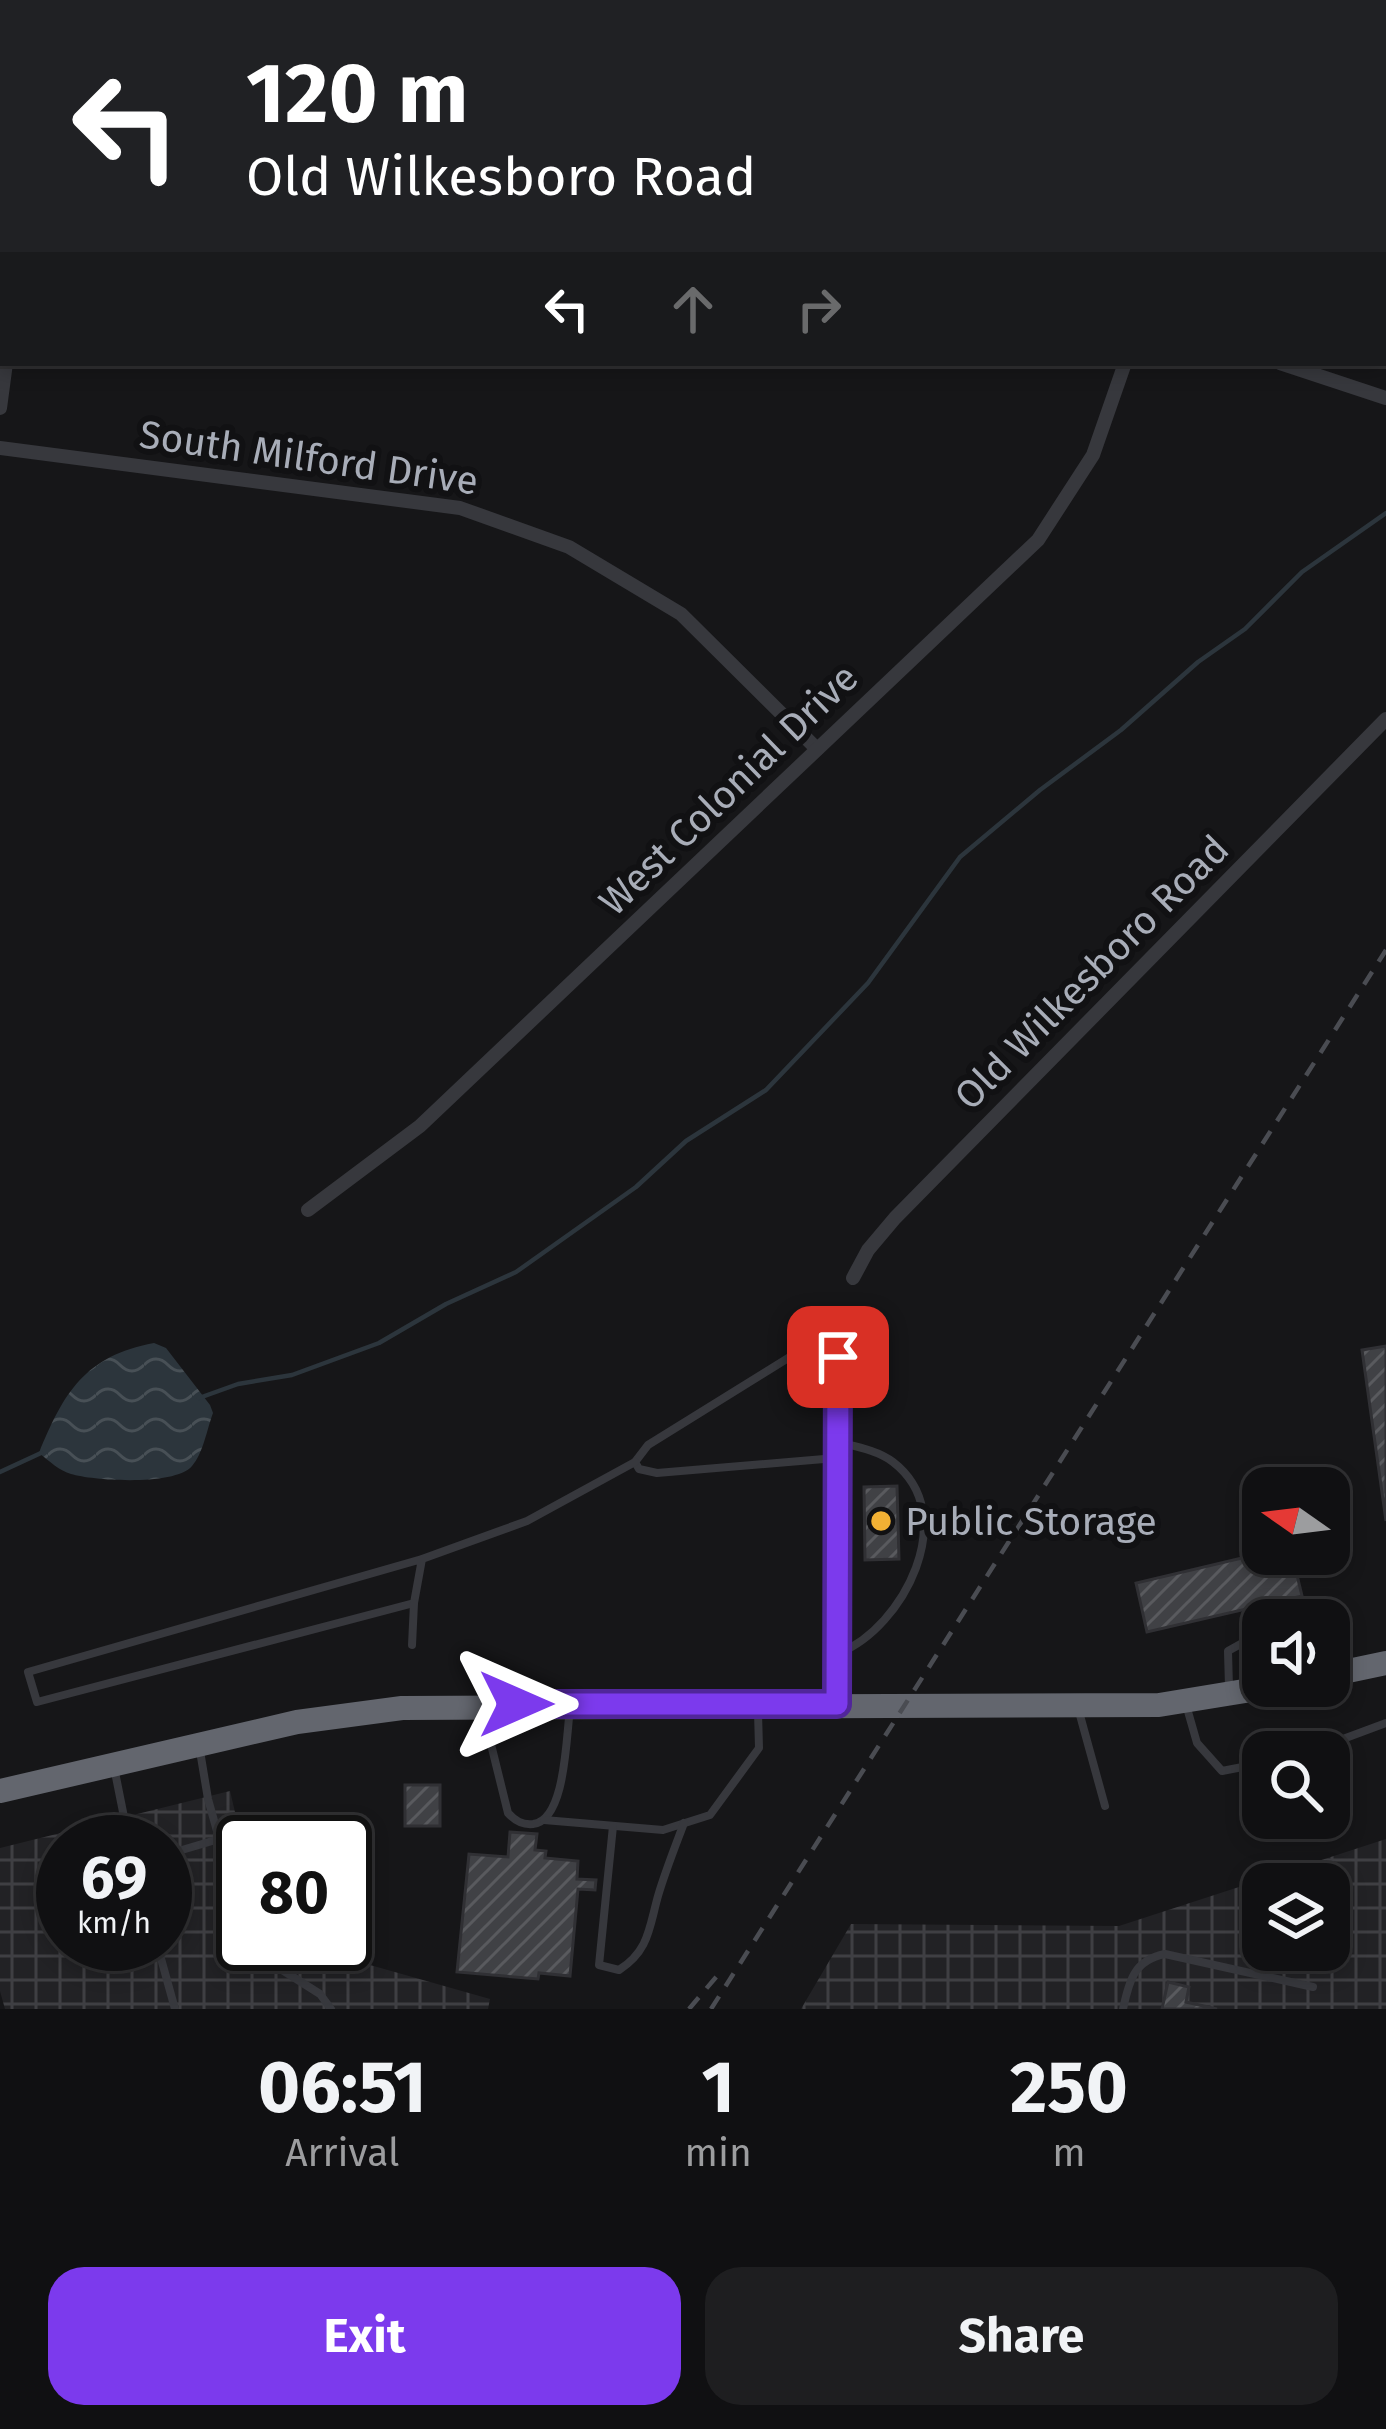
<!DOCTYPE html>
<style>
body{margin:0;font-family:"Fira Sans",sans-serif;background:#1e1e20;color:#f1f3f6;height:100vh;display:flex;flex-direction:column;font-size:45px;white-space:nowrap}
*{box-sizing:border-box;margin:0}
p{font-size:39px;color:#9c9d9f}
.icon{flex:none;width:66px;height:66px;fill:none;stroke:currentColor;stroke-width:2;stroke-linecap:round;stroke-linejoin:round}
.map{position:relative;height:2009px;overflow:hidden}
.sheet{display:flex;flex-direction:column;background:#101012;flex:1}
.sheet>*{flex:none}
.top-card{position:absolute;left:0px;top:0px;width:1386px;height:366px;box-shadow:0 6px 18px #0003,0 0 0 3px #303032;background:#202124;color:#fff;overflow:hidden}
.needle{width:78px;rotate:284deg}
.fabs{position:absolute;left:1242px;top:1467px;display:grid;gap:24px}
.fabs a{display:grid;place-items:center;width:108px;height:108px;border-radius:24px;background:#101012;box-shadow:0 6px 18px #0003,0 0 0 3px #303032;font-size:60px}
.speed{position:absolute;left:36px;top:1815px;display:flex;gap:24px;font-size:60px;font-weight:700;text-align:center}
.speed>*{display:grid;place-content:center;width:156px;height:156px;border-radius:50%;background:#101012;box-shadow:0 6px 18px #0003,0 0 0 3px #303032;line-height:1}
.speed small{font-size:30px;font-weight:400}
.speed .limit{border:6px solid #111;border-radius:18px;background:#fff;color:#111}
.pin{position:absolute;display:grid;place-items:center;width:102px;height:102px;color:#fff;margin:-51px;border-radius:24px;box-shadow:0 6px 18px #0006}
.me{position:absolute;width:132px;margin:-66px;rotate:90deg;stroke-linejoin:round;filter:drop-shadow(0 0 9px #0008)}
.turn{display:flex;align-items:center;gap:42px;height:252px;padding:0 48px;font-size:54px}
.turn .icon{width:156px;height:156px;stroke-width:2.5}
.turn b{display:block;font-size:84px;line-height:102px}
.lanes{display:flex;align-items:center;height:114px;padding:0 48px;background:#0003;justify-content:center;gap:60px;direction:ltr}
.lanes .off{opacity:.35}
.eta{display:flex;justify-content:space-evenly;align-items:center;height:204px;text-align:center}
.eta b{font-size:72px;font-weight:700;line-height:84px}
.action{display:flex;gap:24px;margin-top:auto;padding:24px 48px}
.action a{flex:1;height:138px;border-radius:36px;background:#7c3aed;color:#fff;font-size:48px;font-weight:700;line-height:138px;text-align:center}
.action a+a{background:#1e1e20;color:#f1f3f6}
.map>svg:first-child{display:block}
.industrial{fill:url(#industrial-grid);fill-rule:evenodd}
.water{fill:url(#water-waves)}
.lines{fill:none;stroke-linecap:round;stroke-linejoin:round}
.stream{stroke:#2c353c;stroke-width:4.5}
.building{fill:url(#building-hatch);stroke:#303034;stroke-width:3}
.lane{stroke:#37383d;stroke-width:8}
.street{stroke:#37383d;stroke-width:14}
.highway{stroke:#63666e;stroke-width:24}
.rail{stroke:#4a4c52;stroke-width:4.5;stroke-dasharray:15 12;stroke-linecap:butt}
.route-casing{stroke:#51269a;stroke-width:30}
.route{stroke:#7c3aed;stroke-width:21}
.poi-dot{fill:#f2b134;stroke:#111113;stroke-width:4.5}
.labels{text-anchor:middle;stroke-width:12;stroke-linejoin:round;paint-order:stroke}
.street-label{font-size:39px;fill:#a8adb8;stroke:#111113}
.poi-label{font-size:39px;fill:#a8adb8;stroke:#111113;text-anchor:start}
</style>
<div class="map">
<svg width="1386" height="2009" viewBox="0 0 1386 2009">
<defs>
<pattern id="industrial-grid" width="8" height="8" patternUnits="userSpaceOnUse" patternTransform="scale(3)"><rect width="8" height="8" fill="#222225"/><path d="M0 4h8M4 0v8" fill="none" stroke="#3f3f43"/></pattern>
<pattern id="water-waves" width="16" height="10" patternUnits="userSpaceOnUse" patternTransform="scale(3)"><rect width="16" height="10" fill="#2c353c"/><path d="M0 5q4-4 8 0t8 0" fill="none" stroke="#485056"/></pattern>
<pattern id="building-hatch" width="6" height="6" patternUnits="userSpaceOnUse" patternTransform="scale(3)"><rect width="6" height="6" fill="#404145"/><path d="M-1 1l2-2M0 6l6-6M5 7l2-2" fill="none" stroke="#595a5e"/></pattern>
</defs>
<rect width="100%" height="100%" fill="#161618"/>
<g class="industrial">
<path d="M 230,1791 L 243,1846 L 243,1944 L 296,1944 L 490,1999 L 488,2009 L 5,2009 L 0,1991 L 0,1848 ZM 63,1842 L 165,1842 L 165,1944 L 63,1944 Z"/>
<path d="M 1386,1839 L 1386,2009 L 801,2009 L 851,1924 L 1119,1926 ZM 1263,1884 L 1329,1884 L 1329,1950 L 1263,1950 Z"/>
</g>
<path class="water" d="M 154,1343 L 166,1348 L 210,1405 L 213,1413 C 207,1429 203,1454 192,1466 C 175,1486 95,1481 71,1474 C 60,1471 49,1461 39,1453 C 64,1392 85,1356 154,1343 Z"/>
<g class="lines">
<g class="stream">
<polyline points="1367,3 1367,0"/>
<polyline points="1383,80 1386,88"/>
<polyline points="199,1398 238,1384 292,1375 379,1343 446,1304 516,1272 636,1187 686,1141 766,1090 868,983 960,857 1040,790 1121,730 1198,662 1245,629 1302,572 1386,513"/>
<polyline points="0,1472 41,1453"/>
</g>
</g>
<g class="building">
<polygon points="1386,1346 1386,1521 1362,1350"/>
<polygon points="897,1486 899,1559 865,1560 864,1487"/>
<polygon points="1263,1553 1292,1554 1302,1596 1147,1632 1136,1583"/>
<rect x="405" y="1785" width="35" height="41"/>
<polygon points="510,1832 537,1834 535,1850 546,1851 545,1858 578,1861 577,1879 596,1880 595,1890 578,1889 570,1976 539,1973 538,1979 457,1972 469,1854 508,1857"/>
<polygon points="1168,1982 1189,1987 1186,2002 1217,2009 1162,2009"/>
</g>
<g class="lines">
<g class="lane">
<polyline points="264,3 267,0"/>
<polyline points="836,1458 657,1473 639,1469 635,1462 648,1445 843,1324"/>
<polyline points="422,1559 414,1603 37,1702 28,1672 422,1559 527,1521 635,1462"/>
<polyline points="1329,1637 1339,1670"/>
<polyline points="412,1645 414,1603"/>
<path d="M 839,1653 C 903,1628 962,1515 893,1462 C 879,1451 858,1447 841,1443"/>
<polyline points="1229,1687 1228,1651 1246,1641 1263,1638"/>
<polyline points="1078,1708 1105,1806"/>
<polyline points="1187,1708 1197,1743 1222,1771 1263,1763"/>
<path d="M 483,1712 L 508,1813 C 515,1821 522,1825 533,1824 C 566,1820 566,1736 570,1709"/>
<polyline points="200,1751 208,1799 243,1924"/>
<polyline points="1308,1752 1386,1723"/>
<polyline points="115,1772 129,1842"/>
<polyline points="544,1820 663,1830 710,1815 759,1748 758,1712"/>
<path d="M 613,1826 L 599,1965 L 619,1970 C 649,1951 649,1928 658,1896 C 665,1872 675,1847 684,1823"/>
<polyline points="165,1855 219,1839"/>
<polyline points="157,1944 175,2009"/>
<polyline points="252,1944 257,1954 320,1994 331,2009"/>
<path d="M 1123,2009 C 1129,1981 1134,1960 1165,1954 L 1313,1987"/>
</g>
<g class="street">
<polyline points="1152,0 1154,3"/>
<polyline points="52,3 52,0"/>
<polyline points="0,46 3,45"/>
<polyline points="1280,363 1386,398"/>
<polyline points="0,408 6,363"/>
<polyline points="0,448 460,508 569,547 681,614 817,749"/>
<polyline points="308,1210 420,1126 1038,540 1093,455 1125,363"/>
<polyline points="853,1278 868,1250 895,1218 1386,719"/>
<polyline points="837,1704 839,1357 843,1324"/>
</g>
<g class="highway">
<polyline points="1329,1675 1386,1663"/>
<polyline points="0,1791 297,1722 402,1708 1159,1705 1275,1686"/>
</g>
<g class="rail">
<polyline points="689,2009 717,1976"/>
<polyline points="711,2009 1386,950"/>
</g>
</g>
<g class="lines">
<g class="route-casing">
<polyline id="route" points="516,1704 837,1704 838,1357"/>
</g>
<use href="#route" class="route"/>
</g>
<circle class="poi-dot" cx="881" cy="1521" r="12"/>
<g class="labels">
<g class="street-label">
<text transform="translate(309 457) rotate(8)" y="14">South Milford Drive</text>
<text transform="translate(728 789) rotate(-44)" y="14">West Colonial Drive</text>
<text transform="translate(1091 972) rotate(-45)" y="14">Old Wilkesboro Road</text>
</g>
<g class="poi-label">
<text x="905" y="1535">Public Storage</text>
</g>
</g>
</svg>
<div class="fabs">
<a><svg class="needle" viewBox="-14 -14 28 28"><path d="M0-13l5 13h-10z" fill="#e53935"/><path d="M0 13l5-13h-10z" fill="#9c9d9f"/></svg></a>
<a><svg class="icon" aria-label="sound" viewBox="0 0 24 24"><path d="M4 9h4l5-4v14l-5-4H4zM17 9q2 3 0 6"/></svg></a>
<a><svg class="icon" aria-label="search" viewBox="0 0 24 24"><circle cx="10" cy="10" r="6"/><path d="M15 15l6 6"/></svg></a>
<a><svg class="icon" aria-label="layers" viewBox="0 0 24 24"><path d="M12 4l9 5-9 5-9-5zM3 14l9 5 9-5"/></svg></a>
</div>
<div class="speed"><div>69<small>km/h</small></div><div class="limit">80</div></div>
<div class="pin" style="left:838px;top:1357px;background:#d93025"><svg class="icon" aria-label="arrive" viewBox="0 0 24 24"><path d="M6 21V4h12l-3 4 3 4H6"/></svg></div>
<svg class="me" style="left:516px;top:1704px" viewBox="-20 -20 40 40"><path d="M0-17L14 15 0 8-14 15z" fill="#7c3aed" stroke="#fff" stroke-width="4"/></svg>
<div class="top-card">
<div class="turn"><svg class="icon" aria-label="left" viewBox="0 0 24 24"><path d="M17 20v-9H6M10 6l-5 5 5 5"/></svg><div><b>120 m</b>Old Wilkesboro Road</div></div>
<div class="lanes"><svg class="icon" aria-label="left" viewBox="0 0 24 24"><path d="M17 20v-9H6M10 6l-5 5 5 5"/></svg><svg class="icon off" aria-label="ahead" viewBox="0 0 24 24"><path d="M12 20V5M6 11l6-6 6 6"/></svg><svg class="icon off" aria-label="right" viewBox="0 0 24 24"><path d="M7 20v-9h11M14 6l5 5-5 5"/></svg></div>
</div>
</div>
<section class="sheet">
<div class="eta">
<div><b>06:51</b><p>Arrival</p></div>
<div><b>1</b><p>min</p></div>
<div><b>250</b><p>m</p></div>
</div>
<div class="action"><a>Exit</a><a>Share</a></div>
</section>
